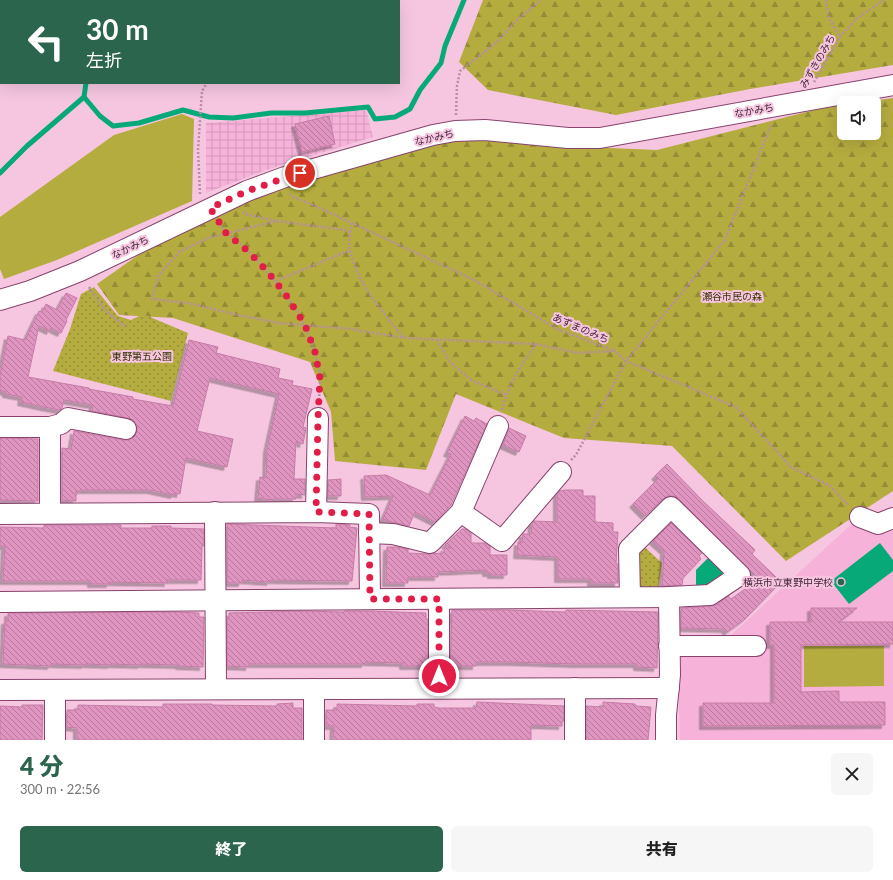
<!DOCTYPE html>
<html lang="ja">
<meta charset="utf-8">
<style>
body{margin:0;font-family:Lato,"Noto Sans JP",sans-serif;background:#f6f6f6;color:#222;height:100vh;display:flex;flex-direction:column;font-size:15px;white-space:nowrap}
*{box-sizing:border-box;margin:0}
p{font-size:13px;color:#767676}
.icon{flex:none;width:22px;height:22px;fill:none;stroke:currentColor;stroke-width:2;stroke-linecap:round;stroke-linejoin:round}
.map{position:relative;height:740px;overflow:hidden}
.sheet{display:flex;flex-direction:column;background:#fff;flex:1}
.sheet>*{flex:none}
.hud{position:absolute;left:0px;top:0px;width:400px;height:84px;box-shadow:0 4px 16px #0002;background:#2c654e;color:#fff;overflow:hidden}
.fabs{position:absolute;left:837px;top:96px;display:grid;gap:8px}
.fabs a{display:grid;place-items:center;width:44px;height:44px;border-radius:6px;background:#fff;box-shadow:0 4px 16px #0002;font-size:20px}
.pin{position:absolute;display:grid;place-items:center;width:34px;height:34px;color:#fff;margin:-17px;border:2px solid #fff;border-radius:50%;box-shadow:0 1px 4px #0007}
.me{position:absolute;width:44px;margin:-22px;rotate:0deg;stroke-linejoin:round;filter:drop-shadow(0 0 3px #0008)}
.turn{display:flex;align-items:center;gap:14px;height:84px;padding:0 20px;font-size:18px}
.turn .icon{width:52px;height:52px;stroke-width:2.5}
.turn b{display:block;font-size:28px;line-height:34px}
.round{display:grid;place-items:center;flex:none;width:42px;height:42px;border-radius:6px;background:#f6f6f6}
.head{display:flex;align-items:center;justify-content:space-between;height:68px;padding:0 20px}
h1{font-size:24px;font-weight:800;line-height:30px;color:#2c654e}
.cta{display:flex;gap:8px;margin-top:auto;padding:8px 20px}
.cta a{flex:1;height:46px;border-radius:6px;background:#2c654e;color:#fff;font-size:16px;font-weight:800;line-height:46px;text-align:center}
.cta a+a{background:#f6f6f6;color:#222}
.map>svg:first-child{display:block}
.built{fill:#f6b2d9}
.industrial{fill:url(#industrial-grid)}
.grass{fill:#b5ac3f}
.forest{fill:url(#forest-firs)}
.park{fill:url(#park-dots)}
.water{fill:#08a979}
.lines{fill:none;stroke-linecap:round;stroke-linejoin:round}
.stream{stroke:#08a979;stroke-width:5}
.building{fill:url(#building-back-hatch);stroke:#c57ca7;filter:url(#shadow)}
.minor-casing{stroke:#87436d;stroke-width:22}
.path{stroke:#b88ea5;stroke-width:2.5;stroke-dasharray:2 2;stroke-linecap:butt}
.minor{stroke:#fff;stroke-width:20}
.route{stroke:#e11d48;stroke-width:7;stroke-dasharray:0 12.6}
.poi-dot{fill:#2c654e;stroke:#f6c6e0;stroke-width:1.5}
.labels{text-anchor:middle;stroke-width:4;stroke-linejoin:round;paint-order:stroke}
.street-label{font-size:10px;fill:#432537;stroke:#f6c6e0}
.park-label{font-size:10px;fill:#353000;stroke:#f6c6e0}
.poi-label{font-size:10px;fill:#432537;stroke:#f6c6e0;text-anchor:end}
</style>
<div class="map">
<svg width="893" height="740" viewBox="0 0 893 740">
<defs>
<pattern id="industrial-grid" width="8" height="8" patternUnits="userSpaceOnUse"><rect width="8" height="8" fill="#f6b2d9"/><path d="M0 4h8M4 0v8" fill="none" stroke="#d499bb"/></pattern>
<pattern id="forest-firs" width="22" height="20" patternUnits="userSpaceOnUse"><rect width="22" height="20" fill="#b5ac3f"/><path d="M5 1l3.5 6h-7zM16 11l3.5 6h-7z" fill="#958c36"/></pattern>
<pattern id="park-dots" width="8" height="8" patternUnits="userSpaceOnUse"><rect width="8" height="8" fill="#b5ac3f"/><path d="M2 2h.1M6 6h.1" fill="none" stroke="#958c36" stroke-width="1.8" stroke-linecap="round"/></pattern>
<pattern id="building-back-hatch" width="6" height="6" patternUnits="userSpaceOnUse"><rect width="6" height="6" fill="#e094c0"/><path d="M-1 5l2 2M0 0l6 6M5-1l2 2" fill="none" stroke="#b7799d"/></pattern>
<filter id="shadow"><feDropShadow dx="-3.5" dy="3.5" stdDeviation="0" flood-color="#0004"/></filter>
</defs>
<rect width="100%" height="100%" fill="#f6c6e0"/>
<polygon class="built" points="856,520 893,522 893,740 680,740 677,637 730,636"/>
<polygon class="industrial" points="366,110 373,137 266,170 206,193 206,123"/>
<g class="grass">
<polygon points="182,114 194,119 192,201 57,260 4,279 0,269 0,217 114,135"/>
<polygon points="804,646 884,646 884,686 804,687"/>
</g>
<g class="forest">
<polygon points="0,0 352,0 1,1 0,45"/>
<polygon points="483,0 893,0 893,65 750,89 616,115 488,90 459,62"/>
<polygon points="893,98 893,491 786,561 672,446 564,438 456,394 426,470 335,461 331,412 310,362 173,318 119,315 97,284 141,253 243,199 453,138 504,135 564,146 657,150 818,109 844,105 844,133 874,133 874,103 858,103"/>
</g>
<g class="park">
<polygon points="94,287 118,316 131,320 143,314 188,333 171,401 53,371 70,329 81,294"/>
<polygon points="639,542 662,563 658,590 637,590"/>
</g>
<g class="water">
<polygon points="880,543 893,560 893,571 849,604 831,581"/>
<polygon points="709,557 723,571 722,576 706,588 696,587 696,570"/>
</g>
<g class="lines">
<g class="stream">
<polyline points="135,1 136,0"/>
<polyline points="84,97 100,116 113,126 139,123 183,110 209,117 233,118 271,113 305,113 368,107 375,119 395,117 410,109 420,90 441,63 445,46 464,0"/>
<polyline points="0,173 27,146 84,97 86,83"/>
</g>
</g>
<g class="building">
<polygon points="329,116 335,144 302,152 295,124"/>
<polygon points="66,293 77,298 66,320 67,321 61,333 51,328 50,331 39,326 28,377 89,388 89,389 133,397 133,399 173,406 189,340 218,347 216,353 280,369 278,378 293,381 292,385 312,389 303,427 306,428 303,444 296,442 294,479 305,479 305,495 296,494 296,499 273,499 272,500 258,498 260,477 266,478 267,449 279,394 210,378 197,431 233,439 227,467 186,458 180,494 175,493 174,495 150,490 80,490 80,492 76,491 76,501 62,500 62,448 71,449 74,431 124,440 129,440 134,437 137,431 137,425 133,420 128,418 92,411 93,405 64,400 62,408 60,410 44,407 21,402 22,397 6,394 6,392 0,390 0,375 8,336 25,340 39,311 42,312 46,304 57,310"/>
<polygon points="465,416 474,421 476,418 487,424 451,505 435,522 415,512 409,526 392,522 383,519 393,496 365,497 364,476 386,475 430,495 451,454 447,453"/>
<polygon points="509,428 526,436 519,452 503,445"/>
<polygon points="0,438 38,439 38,501 0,500"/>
<polygon points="667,464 703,501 755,550 752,554 781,582 745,619 727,632 725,629 681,628 681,608 711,606 716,605 728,596 731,599 759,579 679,499 674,496 668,496 663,499 645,516 633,504 658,479 655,476"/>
<polygon points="341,479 341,496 328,496 328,480"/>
<polygon points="565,490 583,490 583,496 595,496 595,522 613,523 613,532 618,532 616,564 618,564 618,583 591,583 591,579 558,579 558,557 517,555 518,542 522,543 523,534 531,534 532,524 534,521 557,522 557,494 560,491"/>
<polygon points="671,523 702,553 699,556 701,559 683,578 682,585 662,586 664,551 653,541"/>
<polygon points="227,524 336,528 336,524 350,525 349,527 357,528 352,581 270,580 270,582 242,580 242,583 227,583"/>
<polygon points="44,525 121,525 121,528 152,528 152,526 171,526 171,528 204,529 204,546 202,546 201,580 167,580 168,583 110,582 110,584 91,584 91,581 3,581 5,546 0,546 0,527 44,528"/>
<polygon points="462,529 466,529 471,533 471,543 485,543 490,546 490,555 507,555 507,575 491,575 491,573 486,573 486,570 438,572 438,577 408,577 408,583 386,583 387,547 397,547 408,549 408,553 428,554 444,553 444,548 452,548 445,545"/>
<polygon points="811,608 857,608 839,622 893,622 893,644 801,645 801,692 839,691 839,702 885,702 885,725 703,726 703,703 774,703 774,645 770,645 770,622 811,622"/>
<polygon points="452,610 506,610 566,612 566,610 658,612 657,668 637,667 637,664 575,664 512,662 476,662 476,666 450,666"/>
<polygon points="303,611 344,612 344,611 368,611 426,613 426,619 428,619 428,666 403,666 403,663 365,662 365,664 249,664 249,667 227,666 227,617 229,617 229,613"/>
<polygon points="175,612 199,613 199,617 204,617 203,667 179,666 179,665 141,664 141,665 111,664 111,665 85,664 85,665 51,664 51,666 3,664 5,621 8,621 8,613"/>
<polygon points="477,702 564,706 564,721 562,721 562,726 531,725 531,740 333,740 334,726 326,726 326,710 337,710 337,704 417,706 417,704 434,704 434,707 439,708 476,708"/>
<polygon points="603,702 635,704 636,706 651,707 648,740 586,740 586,706 603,707"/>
<polygon points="293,703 293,708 302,708 302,740 77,740 77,728 66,727 67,710 78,710 78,705 163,707 163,704 212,704 212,705 277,706 277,704"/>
<polygon points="22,705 43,705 42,740 0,740 0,706 22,707"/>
</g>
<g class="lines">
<g class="minor-casing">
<g id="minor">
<polyline points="0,300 30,291 80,271 247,191 285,177 433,135 455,131 485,130 568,138 600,138 893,85"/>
<polyline points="0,427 50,427 50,513"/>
<polyline points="50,427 61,424 68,418 126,429"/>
<polyline points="215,512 216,689"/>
<polyline points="316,512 318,418"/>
<polyline points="461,512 502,541 561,472"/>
<polyline points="0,514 316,512 369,514 370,599"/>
<polyline points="860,517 878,524 893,518"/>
<polyline points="369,533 393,534 430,543 461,512 498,426"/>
<polyline points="0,602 669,597 710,595 740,575 671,507 629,549 630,597"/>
<polyline points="669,646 756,646"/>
<polyline points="439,688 439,599"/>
<polyline points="575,688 575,740"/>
<polyline points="314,689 314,740"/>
<polyline points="0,690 669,688"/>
<polyline points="55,690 55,740"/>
<polyline points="666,740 666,715 670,675 669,597"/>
</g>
</g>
<g class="path">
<polyline points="826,0 829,18 840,37"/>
<polyline points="247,1 247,0"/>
<polyline points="366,1 367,0"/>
<polyline points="814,82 840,37 856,19 884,0"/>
<polyline points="456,115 457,86 460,71 497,42 517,20 541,0"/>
<polyline points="200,194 198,150 202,91 207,83"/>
<polyline points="290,194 293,197 318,207 476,281 557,329 615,351 626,361 736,407 791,467 830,486 848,505"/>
<polyline points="243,212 245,214 277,221"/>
<path d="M 352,223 C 350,231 348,242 350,250 C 357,284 383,312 404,338"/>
<path d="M 220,224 C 229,237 242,244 253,256 C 285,289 314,329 320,376 C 321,384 319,393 319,401"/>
<polyline points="350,232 345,230 277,221 208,238 179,252 158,276 152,299 188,303 238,315 279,323 351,329 405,338 536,344 578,353 615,351"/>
<polyline points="276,281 350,250"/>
<path d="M 89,287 C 101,307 107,313 126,327"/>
<polyline points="437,340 450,362 471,380 506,395"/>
<path d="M 502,410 C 508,385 521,365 536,344"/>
<polyline points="571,460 576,455 626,361 725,240 771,125"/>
</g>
<use href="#minor" class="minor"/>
</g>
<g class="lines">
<polyline class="route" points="300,173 247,191 210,208 226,233 249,252 268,272 288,298 305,325 315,352 320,378 318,418 316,512 369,514 370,599 439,599 439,676"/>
</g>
<circle class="poi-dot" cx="841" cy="582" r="4"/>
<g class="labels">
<g class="street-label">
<text transform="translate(817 61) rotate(-60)" y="4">みずきのみち</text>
<text transform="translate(754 110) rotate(-10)" y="4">なかみち</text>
<text transform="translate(434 137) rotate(-13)" y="4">なかみち</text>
<text transform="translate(130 247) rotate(-26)" y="4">なかみち</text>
<text transform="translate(581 328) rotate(23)" y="4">あずまのみち</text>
</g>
<g class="park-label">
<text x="732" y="300">瀬谷市民の森</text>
<text x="142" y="360">東野第五公園</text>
</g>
<g class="poi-label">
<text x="833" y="586">横浜市立東野中学校</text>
</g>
</g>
</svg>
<div class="fabs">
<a><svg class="icon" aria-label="sound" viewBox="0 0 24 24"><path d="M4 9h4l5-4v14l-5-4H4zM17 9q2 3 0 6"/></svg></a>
</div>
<div class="pin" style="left:300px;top:173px;background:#d93025"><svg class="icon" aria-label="arrive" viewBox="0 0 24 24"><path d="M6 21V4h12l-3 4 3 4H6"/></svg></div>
<svg class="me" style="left:439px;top:676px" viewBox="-20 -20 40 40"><circle r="17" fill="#e11d48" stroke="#fff" stroke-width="3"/><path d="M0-11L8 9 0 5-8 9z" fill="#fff"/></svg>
<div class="hud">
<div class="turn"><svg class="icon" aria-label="left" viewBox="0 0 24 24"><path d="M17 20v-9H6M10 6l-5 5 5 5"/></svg><div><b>30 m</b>左折</div></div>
</div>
</div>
<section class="sheet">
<div class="head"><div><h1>4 分</h1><p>300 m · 22:56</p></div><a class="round"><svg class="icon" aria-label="close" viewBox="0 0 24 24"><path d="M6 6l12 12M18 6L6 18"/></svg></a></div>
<div class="cta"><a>終了</a><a>共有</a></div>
</section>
